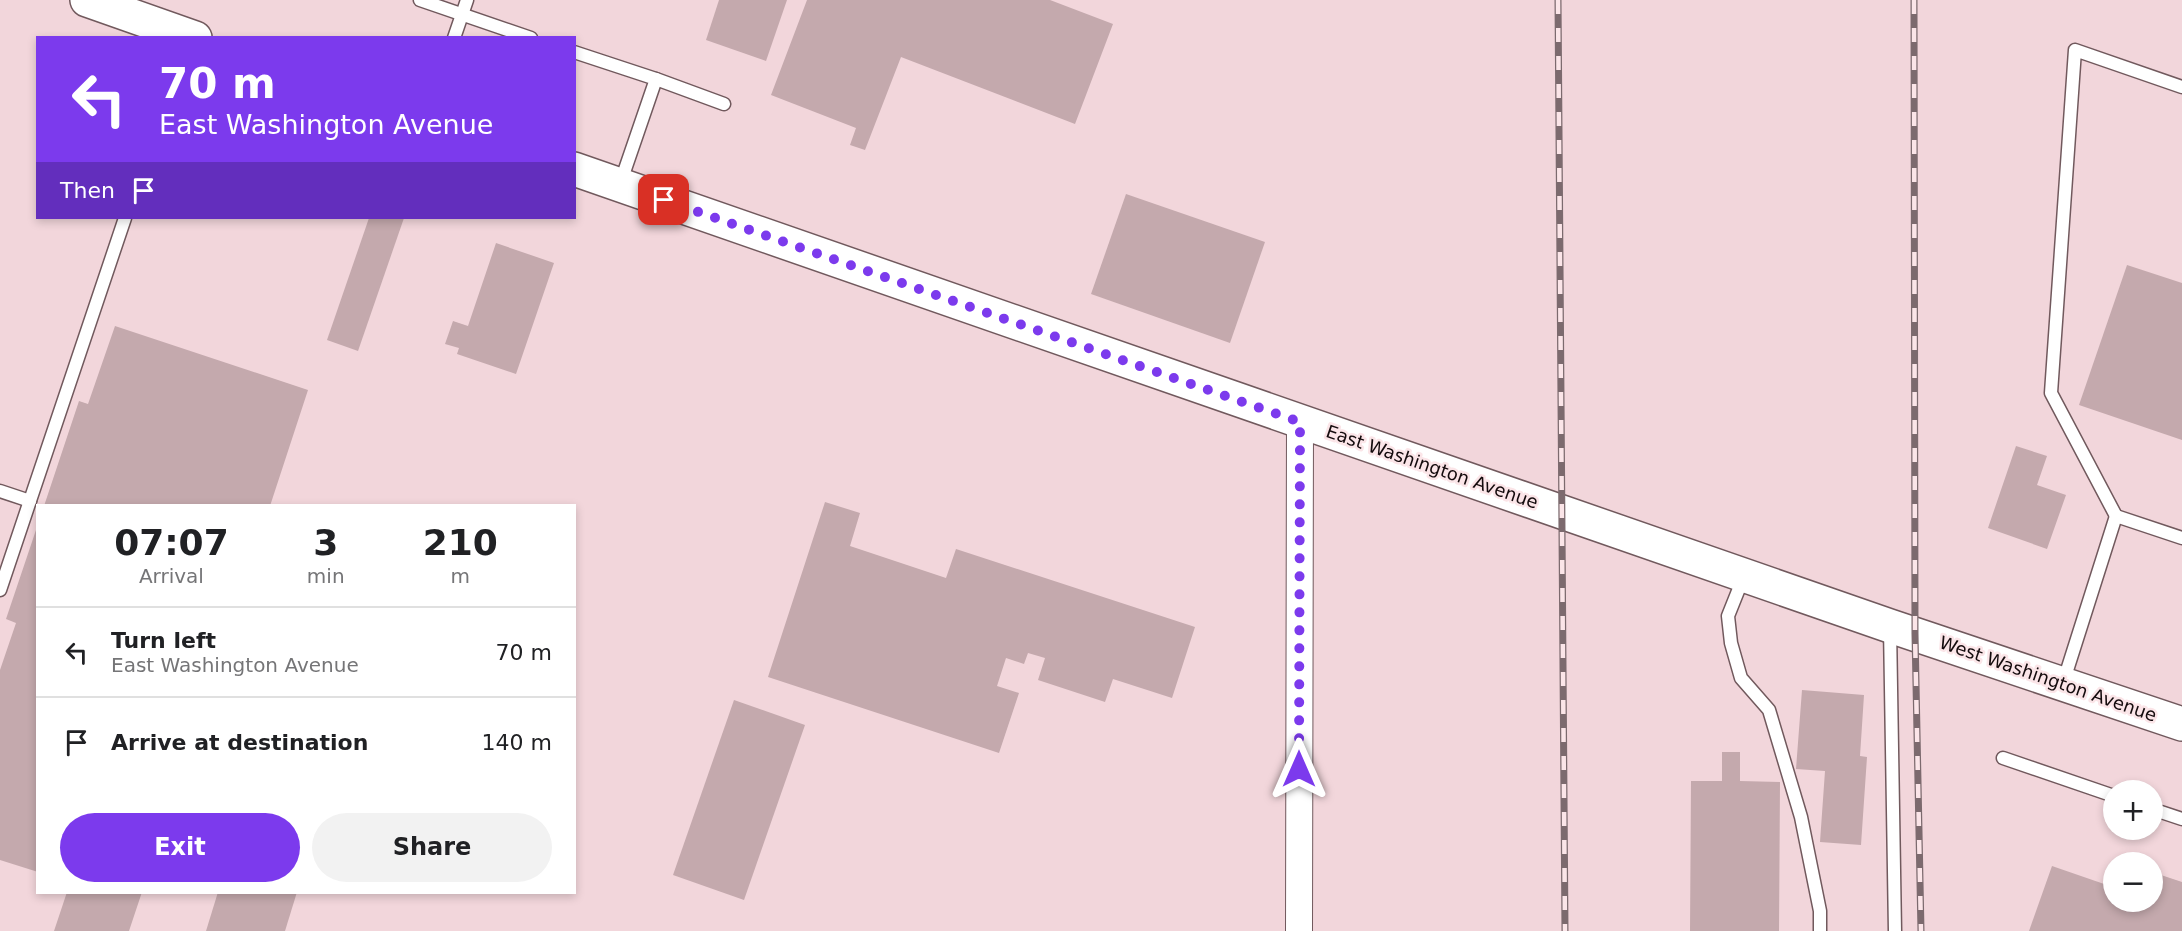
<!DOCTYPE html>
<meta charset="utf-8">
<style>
body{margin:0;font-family:"DejaVu Sans",sans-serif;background:#f2f2f2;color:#202124;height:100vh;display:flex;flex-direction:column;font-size:22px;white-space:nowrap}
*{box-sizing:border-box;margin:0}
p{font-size:20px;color:#757577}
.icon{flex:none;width:33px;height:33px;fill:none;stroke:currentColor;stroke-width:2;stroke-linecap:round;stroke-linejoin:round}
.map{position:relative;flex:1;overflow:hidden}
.sheet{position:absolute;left:36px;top:504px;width:540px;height:390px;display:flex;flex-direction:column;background:#fff;border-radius:0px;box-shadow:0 3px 9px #0003}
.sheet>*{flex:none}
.hud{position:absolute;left:36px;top:36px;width:540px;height:183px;border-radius:0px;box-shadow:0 3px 9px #0003;background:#7c3aed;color:#fff;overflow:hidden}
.controls{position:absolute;left:2103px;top:780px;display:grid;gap:12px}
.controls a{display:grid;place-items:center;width:60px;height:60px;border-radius:50%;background:#fff;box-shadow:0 3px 9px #0003;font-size:30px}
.pin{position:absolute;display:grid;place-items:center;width:51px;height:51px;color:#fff;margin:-26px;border-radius:12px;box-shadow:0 3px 9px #0006}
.me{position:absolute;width:66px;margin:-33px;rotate:0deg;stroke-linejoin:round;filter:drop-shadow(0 0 4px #0008)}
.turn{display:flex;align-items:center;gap:21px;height:126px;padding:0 24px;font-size:27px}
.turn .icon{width:78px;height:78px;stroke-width:2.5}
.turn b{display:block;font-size:42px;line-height:51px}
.then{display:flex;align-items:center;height:57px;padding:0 24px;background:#0003;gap:12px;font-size:22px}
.eta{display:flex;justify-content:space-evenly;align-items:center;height:102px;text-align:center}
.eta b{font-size:36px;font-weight:600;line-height:42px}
.button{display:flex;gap:12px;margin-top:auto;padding:12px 24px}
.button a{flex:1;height:69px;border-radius:36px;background:#7c3aed;color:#fff;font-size:24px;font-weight:600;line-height:69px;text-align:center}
.button a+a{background:#f2f2f2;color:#202124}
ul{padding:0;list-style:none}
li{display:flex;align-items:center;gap:18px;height:90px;padding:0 24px;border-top:2px solid #e0e0e0}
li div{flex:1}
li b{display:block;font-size:22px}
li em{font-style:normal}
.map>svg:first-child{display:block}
.building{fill:#c4a9ad}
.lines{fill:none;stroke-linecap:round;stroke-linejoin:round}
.service-casing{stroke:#71595d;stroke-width:15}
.minor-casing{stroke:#71595d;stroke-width:28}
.secondary-casing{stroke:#71595d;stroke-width:36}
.service{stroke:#fff;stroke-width:12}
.minor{stroke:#fff;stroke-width:26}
.secondary{stroke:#fff;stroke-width:33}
.rail-casing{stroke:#7c6a6e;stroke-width:7}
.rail{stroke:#fbe5e8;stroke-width:4.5;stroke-dasharray:14;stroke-linecap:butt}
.route{stroke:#7c3aed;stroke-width:10;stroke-dasharray:0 18}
.labels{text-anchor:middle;stroke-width:5;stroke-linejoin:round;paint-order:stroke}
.street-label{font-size:18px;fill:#140b0d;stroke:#fbe5e8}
</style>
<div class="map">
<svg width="2182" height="931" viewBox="0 0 2182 931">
<rect width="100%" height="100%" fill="#f2d6db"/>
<g class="building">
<polygon points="719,0 787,0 766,61 706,40"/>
<polygon points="807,0 1050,0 1113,24 1075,124 901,57 865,150 850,145 856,128 771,95"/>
<polygon points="1126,194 1265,242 1230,343 1091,294"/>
<polygon points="369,218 404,218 358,351 327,340"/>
<polygon points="496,243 554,263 516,374 457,354 459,348 445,344 453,321 468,326"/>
<polygon points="2127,265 2182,283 2182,440 2079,405"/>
<polygon points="115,326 308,390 270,506 44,506 79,401 88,404"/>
<polygon points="2016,446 2047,456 2037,485 2066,495 2047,549 1988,528"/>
<polygon points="825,502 860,513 850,546 946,578 956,549 1195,627 1172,698 1113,679 1105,702 1038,680 1045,658 1028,653 1024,664 1006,658 997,686 1019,693 999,753 768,677"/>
<polygon points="37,527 38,527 38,872 0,860 0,670 16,623 6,619"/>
<polygon points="1802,690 1864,695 1860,756 1867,757 1861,845 1820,842 1825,771 1796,769"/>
<polygon points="734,700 805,725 744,900 673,875"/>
<polygon points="1722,752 1740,752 1740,781 1780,782 1779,931 1690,931 1691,781 1722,781"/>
<polygon points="2052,866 2107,885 2114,867 2114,902 2152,902 2152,872 2182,882 2182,931 2029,931"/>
<polygon points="67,892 142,892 129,931 54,931"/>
<polygon points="218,892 297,892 285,931 206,931"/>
</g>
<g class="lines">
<g class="service-casing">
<g id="service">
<polyline points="420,0 531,38"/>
<polyline points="454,38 467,0"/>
<polyline points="574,52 656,79 620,184"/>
<polyline points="656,79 724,104"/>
<polyline points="0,491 30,501"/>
<polyline points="2116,516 2051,393 2075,50 2182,87"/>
<polyline points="1744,576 1728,616 1731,643 1741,678 1769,710 1801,817 1820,911 1820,931"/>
<polyline points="0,590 125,218"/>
<polyline points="1890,627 1895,931"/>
<polyline points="2063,683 2116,516 2182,538"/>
<polyline points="2003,758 2114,796"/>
<polyline points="2152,809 2182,819"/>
</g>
</g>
<g class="minor-casing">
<polyline id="minor" points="1299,931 1300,422"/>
</g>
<g class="secondary-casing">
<g id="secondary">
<polyline points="87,0 195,38"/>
<polyline points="574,169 1890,626 2182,724"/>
</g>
</g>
<use href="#service" class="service"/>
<use href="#minor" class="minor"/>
<use href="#secondary" class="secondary"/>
<g class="rail-casing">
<g id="rail">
<polyline points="1558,0 1565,931"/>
<polyline points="1914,0 1915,634 1921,931"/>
</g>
</g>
<use href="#rail" class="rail"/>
</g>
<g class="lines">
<polyline class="route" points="664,200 1300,422 1299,769"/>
</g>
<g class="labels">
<g class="street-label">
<text transform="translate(1432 467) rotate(19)" y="6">East Washington Avenue</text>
<text transform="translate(2048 679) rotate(19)" y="6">West Washington Avenue</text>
</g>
</g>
</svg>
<div class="controls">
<a>+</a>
<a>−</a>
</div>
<div class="pin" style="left:664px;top:200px;background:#d93025"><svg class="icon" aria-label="arrive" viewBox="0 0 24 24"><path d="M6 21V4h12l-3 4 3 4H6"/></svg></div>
<svg class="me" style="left:1299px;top:769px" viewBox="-20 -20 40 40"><path d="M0-17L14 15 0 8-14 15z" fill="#7c3aed" stroke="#fff" stroke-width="4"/></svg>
<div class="hud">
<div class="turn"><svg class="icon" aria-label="left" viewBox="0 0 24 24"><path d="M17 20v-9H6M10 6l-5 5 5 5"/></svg><div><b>70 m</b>East Washington Avenue</div></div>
<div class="then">Then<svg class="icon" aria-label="arrive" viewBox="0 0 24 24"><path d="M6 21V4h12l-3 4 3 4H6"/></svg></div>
</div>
<section class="sheet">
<div class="eta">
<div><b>07:07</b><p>Arrival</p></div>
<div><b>3</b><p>min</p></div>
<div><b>210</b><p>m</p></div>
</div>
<ul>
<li><svg class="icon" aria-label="left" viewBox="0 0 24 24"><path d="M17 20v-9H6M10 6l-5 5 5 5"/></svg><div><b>Turn left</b><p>East Washington Avenue</p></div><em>70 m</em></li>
<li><svg class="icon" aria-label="arrive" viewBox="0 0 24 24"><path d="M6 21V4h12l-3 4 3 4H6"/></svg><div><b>Arrive at destination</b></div><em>140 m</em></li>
</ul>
<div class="button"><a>Exit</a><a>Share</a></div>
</section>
</div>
